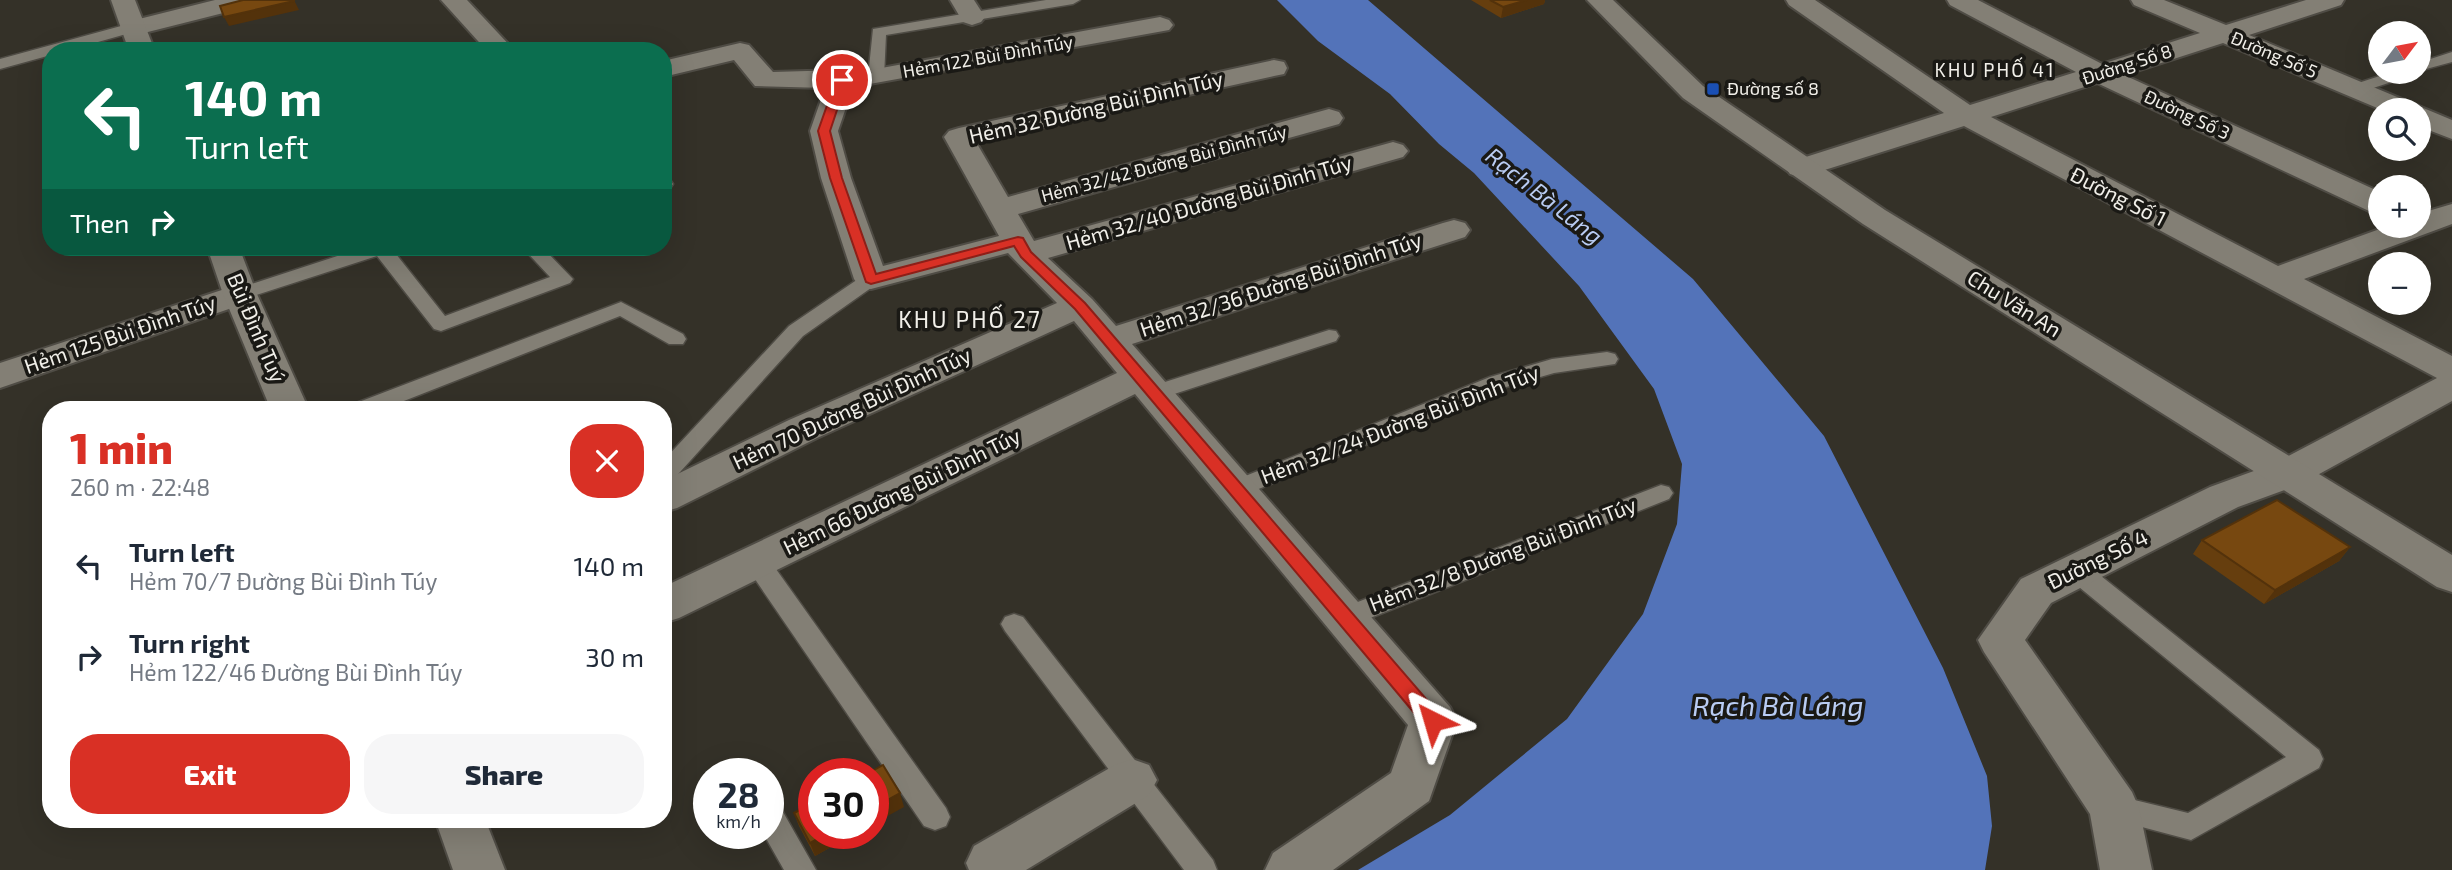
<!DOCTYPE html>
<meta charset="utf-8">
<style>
body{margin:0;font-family:"Exo 2",sans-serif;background:#f6f6f7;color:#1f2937;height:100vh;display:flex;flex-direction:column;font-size:26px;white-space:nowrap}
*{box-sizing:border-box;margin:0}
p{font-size:23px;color:#747a83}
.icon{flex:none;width:38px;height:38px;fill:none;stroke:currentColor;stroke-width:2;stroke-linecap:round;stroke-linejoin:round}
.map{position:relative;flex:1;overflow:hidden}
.sheet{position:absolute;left:42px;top:401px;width:630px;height:427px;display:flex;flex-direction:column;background:#fff;border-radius:28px;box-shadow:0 7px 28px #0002}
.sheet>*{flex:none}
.top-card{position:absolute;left:42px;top:42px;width:630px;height:214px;border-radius:28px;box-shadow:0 7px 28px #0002;background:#0b6e4f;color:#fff;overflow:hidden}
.needle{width:46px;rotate:58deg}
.buttons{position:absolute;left:2368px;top:21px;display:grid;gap:14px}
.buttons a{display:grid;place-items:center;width:63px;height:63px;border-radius:50%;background:#fff;box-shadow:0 7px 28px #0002;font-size:35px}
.speed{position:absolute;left:693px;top:758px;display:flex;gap:14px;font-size:35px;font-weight:700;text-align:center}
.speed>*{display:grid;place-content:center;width:91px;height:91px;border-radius:50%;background:#fff;box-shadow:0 7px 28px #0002;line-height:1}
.speed small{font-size:18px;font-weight:400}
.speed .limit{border:10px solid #d22;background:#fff;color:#111}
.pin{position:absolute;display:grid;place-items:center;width:60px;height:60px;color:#fff;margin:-30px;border:4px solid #fff;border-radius:50%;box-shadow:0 2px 7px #0007}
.me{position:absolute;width:77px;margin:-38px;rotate:320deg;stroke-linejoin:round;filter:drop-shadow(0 0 5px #0008)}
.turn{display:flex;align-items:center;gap:24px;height:147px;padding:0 28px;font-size:32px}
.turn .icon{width:91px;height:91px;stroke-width:2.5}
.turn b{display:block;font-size:49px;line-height:60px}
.then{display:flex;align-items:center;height:66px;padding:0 28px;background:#0003;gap:14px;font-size:26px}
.round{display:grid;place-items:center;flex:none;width:74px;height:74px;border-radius:28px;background:#f6f6f7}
.head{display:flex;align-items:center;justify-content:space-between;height:119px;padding:0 28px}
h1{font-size:42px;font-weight:800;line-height:52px;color:#d93025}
.cta{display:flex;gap:14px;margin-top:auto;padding:14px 28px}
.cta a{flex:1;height:80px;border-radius:28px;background:#d93025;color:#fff;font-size:28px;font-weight:800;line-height:80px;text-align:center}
.cta a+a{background:#f6f6f7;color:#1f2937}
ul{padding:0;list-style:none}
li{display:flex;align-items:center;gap:21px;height:91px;padding:0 28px}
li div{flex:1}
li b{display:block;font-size:26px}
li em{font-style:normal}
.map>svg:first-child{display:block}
.water{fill:#5373b9}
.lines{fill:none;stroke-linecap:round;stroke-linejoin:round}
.service-casing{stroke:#4f4c45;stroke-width:3}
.minor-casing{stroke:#4f4c45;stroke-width:4}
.tertiary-casing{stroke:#4f4c45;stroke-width:4}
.service{fill:#837f75;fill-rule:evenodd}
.minor{fill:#837f75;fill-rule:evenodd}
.tertiary{fill:#837f75;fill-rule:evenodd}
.wall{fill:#663e0e}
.shaded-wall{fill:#53320b}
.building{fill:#774810;stroke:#53320b;stroke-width:2}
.route{fill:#d93025;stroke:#8d1f18;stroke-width:2}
.transit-dot{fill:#1a4fb4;stroke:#1a1915;stroke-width:2.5}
.labels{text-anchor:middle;stroke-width:7;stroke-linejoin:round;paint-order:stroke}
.far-street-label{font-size:18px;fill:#f1efe9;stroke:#1a1915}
.far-poi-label{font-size:18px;fill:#f1efe9;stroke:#1a1915;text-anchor:start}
.far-neighbourhood-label{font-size:19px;letter-spacing:2px;fill:#f1efe9;stroke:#1a1915}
.street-label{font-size:21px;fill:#f1efe9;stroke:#1a1915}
.water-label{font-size:23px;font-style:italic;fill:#b9ccf3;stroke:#1a1915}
.neighbourhood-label{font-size:23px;letter-spacing:2px;fill:#f1efe9;stroke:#1a1915}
.near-water-label{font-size:28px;font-style:italic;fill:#b9ccf3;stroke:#1a1915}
</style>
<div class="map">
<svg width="2452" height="870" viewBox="0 0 2452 870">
<rect width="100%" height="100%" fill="#343128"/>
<polygon class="water" points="1277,0 1368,0 1693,279 1824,436 1943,668 1987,776 1992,826 1985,870 1358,870 1450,815 1567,719 1643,614 1677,524 1682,464 1654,389 1579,286 1474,173 1439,144 1390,94 1318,41"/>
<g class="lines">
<g class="service-casing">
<g id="service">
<polygon points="1046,0 1080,0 1073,4 886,35 884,77 876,82 868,77 873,29"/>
<polygon points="132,23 137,25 140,28 137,31 66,51 51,51 51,55 0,69 0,59"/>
<polygon points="2452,52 2452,62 2415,72 2413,75 2361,92 2349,92 2347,89 2349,86 2392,72 2418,72 2418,63"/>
<polygon points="663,179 670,180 673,184 670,188 663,189"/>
<polygon points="365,247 393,247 392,249 445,316 550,277 522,247 542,247 573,279 570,283 441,331 434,329 377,256 247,298 233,298 230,294 233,290"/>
<polygon points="871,273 878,275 881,279 878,283 803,336 671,482 663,484 663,461 789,326 864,275"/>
<polygon points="621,302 683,334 686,339 683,344 669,344 620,316 381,410 348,410 351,405"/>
<polygon points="1329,330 1336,331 1339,336 1336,341 1162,398 1146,398 1143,393 1146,388"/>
<polygon points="1607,352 1615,354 1618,359 1615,364 1554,373 1506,387 1244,495 1236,497 1228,495 1224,489 1228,483 1490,377 1552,359"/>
<polygon points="1661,485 1669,487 1673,493 1669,499 1355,624 1346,627 1337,624 1333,617 1337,610"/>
<polygon points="757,553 766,555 946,808 950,817 946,826 935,830 924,826 748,569 744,562 748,555"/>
<polygon points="2077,562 2086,564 2319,750 2323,759 2319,768 2191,840 2104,817 2099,808 2104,799 2114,795 2188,813 2286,757 2068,578 2064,571 2068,564"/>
<polygon points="1014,614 1023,617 1213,860 1217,870 1184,870 1005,631 1001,624 1005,617"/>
<polygon points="768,801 779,805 816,870 784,870 763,833 768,833"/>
</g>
</g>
<g class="minor-casing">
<g id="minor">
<polygon points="215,0 258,0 255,5 132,36 123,33 119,28 123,23"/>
<polygon points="441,0 467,0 515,51 487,51"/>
<polygon points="950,0 974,0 985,17 981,22 972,25 963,22"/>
<polygon points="1786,0 1815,0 1970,105 2076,72 1950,5 1947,0 1978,0 2102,64 2200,33 2134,5 2131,0 2164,0 2226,25 2306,0 2344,0 2341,5 2249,35 2452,120 2452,139 2418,126 2418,110 2382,110 2223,43 2124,75 2380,192 2380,213 2369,211 2097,83 1991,117 2278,266 2388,226 2418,226 2418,214 2452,204 2452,224 2304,279 2452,356 2452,401 2301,484 2238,507 2051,603 2025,640 2132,792 2139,808 2152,870 2100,870 2090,814 1984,652 1978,640 2021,579 2210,487 2273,464 2437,378 1964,126 1812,174 1801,177 1790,174 1786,168 1790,162 1944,113 1789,5"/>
<polygon points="1160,17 1169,20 1173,25 1169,30 853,87 838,131 851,178 883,266 999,236 944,137 949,131 959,128 1274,60 1284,62 1287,68 1284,74 1274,76 976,142 1008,197 1329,109 1339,112 1343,118 1339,124 1018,214 1034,241 1393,142 1403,145 1408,151 1403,157 1048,258 1092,299 1116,326 1443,223 1454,220 1465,223 1470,230 1465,237 1132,344 1450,707 1457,721 1429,801 1333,870 1265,870 1273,853 1391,773 1408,725 1135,394 679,618 663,623 663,587 1117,373 1074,321 817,438 677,508 663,512 663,481 789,420 1057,303 1008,253 871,289 859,286 854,279 821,178 810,131 825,88 755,86 734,60 663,77 663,61 740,43 749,45 773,72 876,69"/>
<polygon points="240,284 252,287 257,294 252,301 0,388 0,363"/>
<polygon points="1132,759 1149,765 1157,780 1149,795 1026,870 969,870 966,863 974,846 1115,765"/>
</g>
</g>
<g class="tertiary-casing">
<g id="tertiary">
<polygon points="111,0 135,0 155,51 129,51"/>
<polygon points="1587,0 1613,0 1703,86 1885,210 2452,555 2452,592 2437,587 1863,224 1683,98"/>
<polygon points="207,247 239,247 257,294 309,410 271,410 223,294"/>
<polygon points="435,819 485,819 505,870 453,870"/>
</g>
</g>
<use href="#service" class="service"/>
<use href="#minor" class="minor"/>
<use href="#tertiary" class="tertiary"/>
</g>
<g class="wall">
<polygon points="1471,0 1545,0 1544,4 1501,18"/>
<polygon points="2202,540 2350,547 2339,561 2264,604 2193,554"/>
<polygon points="794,813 814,833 856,833 815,856 799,826"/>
</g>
<g class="shaded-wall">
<polygon points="294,0 299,10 229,26 224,17"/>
<polygon points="1527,0 1545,0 1544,4 1501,18 1503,7"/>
<polygon points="2350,547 2339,561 2264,604 2275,590"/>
<polygon points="900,793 904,807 873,824 873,808"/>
<polygon points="827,833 856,833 815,856 810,843"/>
</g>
<g class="building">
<polygon points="243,0 294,0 294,1 224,17 220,6"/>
<polygon points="1490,0 1527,0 1503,7"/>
<polygon points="2277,500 2350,547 2275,590 2202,540"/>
<polygon points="883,765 900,793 873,808 873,774 867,774"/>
<polygon points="814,802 814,833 827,833 810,843 794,813"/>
</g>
<polygon class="route" points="842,77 847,80 830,131 842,178 876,274 1018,237 1023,238 1031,252 1085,303 1440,715 1443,721 1440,727 1433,729 1426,727 1075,309 1021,257 1014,246 871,284 866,282 830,178 818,131 836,80"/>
<rect class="transit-dot" x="1706" y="82" width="14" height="14" rx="3.5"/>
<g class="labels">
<g class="far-street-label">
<text transform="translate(2274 55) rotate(23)" y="6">Đường Số 5</text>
<text transform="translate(988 57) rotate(-10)" y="6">Hẻm 122 Bùi Đình Túy</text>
<text transform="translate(2127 65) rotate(-18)" y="6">Đường Số 8</text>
<text transform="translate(2187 115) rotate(25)" y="6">Đường Số 3</text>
<text transform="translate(1164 164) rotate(-15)" y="6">Hẻm 32/42 Đường Bùi Đình Túy</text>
</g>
<g class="far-poi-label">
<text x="1727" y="95">Đường số 8</text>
</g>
<g class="far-neighbourhood-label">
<text x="1995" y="77">KHU PHỐ 41</text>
</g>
<g class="street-label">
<text transform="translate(1096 108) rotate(-13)" y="7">Hẻm 32 Đường Bùi Đình Túy</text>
<text transform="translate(2118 197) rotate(27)" y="7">Đường Số 1</text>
<text transform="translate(1209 203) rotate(-16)" y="7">Hẻm 32/40 Đường Bùi Đình Túy</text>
<text transform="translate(1281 285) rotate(-18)" y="7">Hẻm 32/36 Đường Bùi Đình Túy</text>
<text transform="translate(2014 304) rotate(32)" y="7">Chu Văn An</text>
<text transform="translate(256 328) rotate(67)" y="7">Bùi Đình Tuý</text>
<text transform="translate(120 335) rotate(-19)" y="7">Hẻm 125 Bùi Đình Túy</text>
<text transform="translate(852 409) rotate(-25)" y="7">Hẻm 70 Đường Bùi Đình Túy</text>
<text transform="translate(1400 425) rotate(-21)" y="7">Hẻm 32/24 Đường Bùi Đình Túy</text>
<text transform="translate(902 492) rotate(-26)" y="7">Hẻm 66 Đường Bùi Đình Túy</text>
<text transform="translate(1503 555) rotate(-21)" y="7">Hẻm 32/8 Đường Bùi Đình Túy</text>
<text transform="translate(2098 560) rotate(-26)" y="7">Đường Số 4</text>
</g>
<g class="water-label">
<text transform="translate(1544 196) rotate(38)" y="8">Rạch Bà Láng</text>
</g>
<g class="neighbourhood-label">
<text x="970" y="328">KHU PHỐ 27</text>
</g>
<g class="near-water-label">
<text x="1778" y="716">Rạch Bà Láng</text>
</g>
</g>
</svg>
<div class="buttons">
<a><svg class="needle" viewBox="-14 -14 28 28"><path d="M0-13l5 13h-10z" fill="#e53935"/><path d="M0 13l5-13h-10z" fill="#747a83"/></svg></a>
<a><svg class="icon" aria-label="search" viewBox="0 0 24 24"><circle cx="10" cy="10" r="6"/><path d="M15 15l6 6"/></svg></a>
<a>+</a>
<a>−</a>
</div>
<div class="speed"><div>28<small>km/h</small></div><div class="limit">30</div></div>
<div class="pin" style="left:842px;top:80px;background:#d93025"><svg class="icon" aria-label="arrive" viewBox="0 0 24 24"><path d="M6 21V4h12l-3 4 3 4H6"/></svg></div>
<svg class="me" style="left:1433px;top:721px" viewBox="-20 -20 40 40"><path d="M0-17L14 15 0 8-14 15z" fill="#d93025" stroke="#fff" stroke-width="4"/></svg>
<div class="top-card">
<div class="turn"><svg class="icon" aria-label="left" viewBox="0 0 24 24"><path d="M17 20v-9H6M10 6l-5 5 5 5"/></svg><div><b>140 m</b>Turn left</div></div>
<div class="then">Then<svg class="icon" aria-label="right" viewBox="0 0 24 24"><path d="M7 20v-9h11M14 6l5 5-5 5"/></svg></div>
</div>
<section class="sheet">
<div class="head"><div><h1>1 min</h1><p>260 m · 22:48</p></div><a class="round" style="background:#d93025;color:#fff"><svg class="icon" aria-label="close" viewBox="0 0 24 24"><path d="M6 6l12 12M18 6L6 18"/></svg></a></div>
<ul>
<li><svg class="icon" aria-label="left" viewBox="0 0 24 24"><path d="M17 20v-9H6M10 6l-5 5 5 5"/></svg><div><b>Turn left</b><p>Hẻm 70/7 Đường Bùi Đình Túy</p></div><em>140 m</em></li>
<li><svg class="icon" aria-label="right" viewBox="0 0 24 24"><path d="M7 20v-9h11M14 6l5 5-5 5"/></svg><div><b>Turn right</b><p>Hẻm 122/46 Đường Bùi Đình Túy</p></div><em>30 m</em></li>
</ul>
<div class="cta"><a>Exit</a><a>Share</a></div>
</section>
</div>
